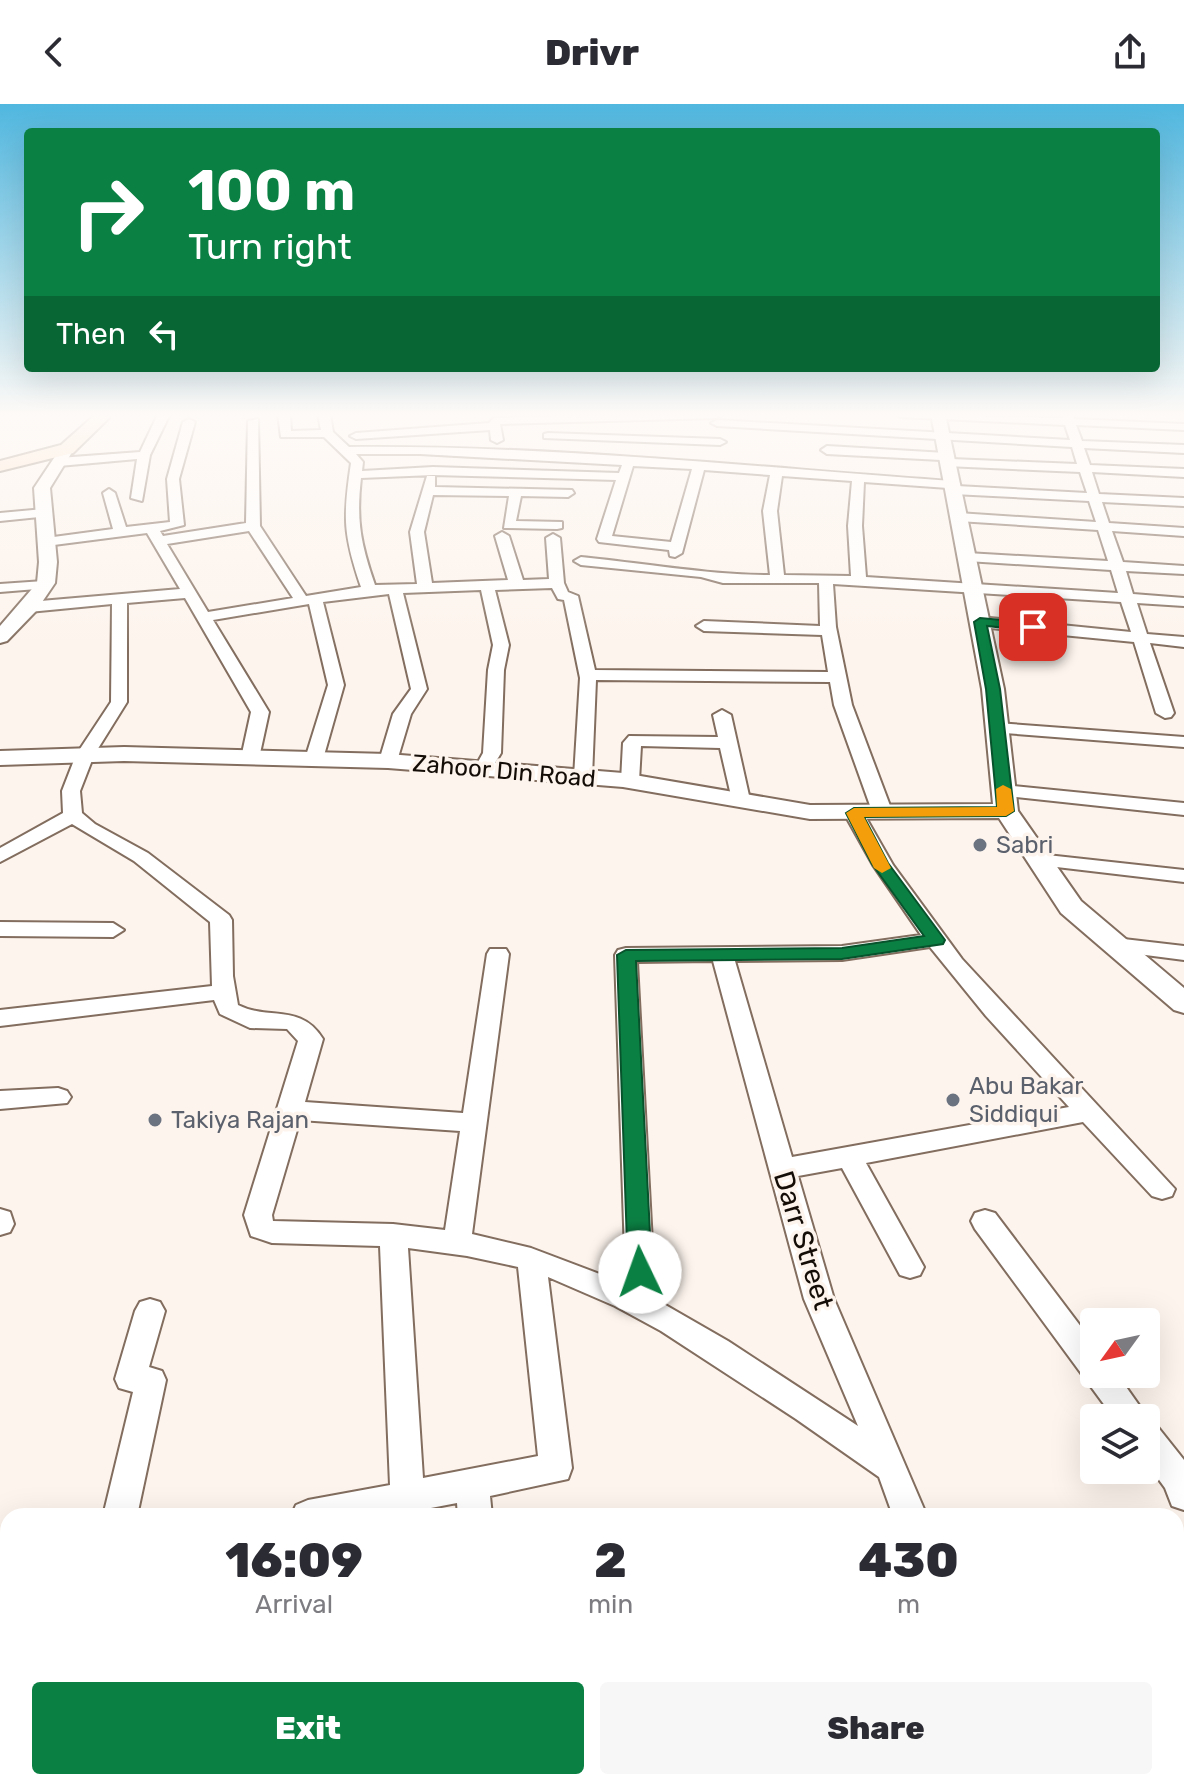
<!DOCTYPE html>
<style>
body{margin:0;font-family:Rubik,sans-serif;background:#f7f7f7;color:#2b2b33;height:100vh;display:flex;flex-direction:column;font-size:30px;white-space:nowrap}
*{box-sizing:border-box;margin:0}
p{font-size:26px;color:#7c7c81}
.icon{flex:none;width:44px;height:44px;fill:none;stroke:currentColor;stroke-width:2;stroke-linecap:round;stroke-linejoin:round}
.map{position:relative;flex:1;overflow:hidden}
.drawer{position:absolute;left:0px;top:1404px;width:1184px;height:282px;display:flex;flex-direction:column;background:#fff;border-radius:24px 24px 0 0;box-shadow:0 8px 32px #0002}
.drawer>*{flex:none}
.banner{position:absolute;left:24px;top:24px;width:1136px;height:244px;border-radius:8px;box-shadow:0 8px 32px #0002;background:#0b8043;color:#fff;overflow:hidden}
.needle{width:52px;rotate:237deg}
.fabs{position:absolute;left:1080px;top:1204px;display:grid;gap:16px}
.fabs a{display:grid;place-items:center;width:80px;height:80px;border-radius:8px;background:#fff;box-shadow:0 8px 32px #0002;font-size:40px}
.pin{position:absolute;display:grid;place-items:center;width:68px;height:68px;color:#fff;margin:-34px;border-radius:16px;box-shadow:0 4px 12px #0006}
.me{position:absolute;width:88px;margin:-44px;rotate:357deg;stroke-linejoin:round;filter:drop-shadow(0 0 6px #0008)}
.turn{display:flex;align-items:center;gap:28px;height:168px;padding:0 32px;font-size:36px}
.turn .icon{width:104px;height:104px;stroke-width:2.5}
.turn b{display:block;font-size:56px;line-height:68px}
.then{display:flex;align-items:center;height:76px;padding:0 32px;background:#0003;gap:16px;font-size:30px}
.eta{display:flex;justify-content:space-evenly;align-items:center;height:136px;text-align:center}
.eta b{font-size:48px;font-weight:800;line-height:56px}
.primary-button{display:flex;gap:16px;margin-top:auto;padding:16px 32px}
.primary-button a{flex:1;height:92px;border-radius:8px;background:#0b8043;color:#fff;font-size:32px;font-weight:800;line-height:92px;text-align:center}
.primary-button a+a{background:#f7f7f7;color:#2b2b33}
header{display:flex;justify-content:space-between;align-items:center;height:104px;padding:0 32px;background:#fff;font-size:36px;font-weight:800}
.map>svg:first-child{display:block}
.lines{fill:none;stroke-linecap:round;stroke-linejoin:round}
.minor-casing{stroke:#826d5e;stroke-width:4}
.tertiary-casing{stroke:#826d5e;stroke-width:4}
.secondary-casing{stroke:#826d5e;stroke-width:4}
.minor{fill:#fff;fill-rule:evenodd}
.tertiary{fill:#fff;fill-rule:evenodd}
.secondary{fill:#fde5ca;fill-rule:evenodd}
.route{fill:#0b8043;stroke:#07532c;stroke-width:2}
.slow{fill:#f59e0b}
.worship-dot{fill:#6b7280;stroke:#fdf4ed;stroke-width:3}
.labels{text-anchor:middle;stroke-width:7;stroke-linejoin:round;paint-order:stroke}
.street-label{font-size:24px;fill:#140d07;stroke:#fdf4ed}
.worship-label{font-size:24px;fill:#5b616d;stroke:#fdf4ed;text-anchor:start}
.near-street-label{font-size:28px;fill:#140d07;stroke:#fdf4ed}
</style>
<header><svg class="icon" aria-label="back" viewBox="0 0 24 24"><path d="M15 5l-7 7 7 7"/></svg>Drivr<svg class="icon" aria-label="share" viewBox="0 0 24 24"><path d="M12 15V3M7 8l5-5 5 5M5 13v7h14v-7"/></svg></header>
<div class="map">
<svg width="1184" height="1685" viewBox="0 0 1184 1685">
<rect width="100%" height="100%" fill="#fdf4ed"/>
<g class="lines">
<g class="minor-casing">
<g id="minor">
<polygon points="158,310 170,310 150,351 142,397 131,394 137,355 59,362 53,358 59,354 140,348"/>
<path d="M 278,310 L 290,310 L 291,327 L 321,326 L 318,310 L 330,310 L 333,328 L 349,343 C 551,341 752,363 952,377 L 957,382 L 1087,389 L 1080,368 L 946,362 L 942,361 L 941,356 L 827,350 L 821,346 L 827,342 L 946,349 L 951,355 L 1077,360 L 1072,343 L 717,322 L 711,319 L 717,316 L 1070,336 L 1065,321 L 901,313 L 896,310 L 1063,314 L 1061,310 L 1073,310 L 1074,315 L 1184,320 L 1184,326 L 1076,321 L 1082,337 L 1184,341 L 1184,349 L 1084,344 L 1090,361 L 1184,365 L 1184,373 L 1092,368 L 1099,390 L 1184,394 L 1184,402 L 1102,398 L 1109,419 L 1184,424 L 1184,432 L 1112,427 L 1123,458 L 1184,462 L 1184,470 L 1126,467 L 1133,490 L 1184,494 L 1184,502 L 1137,499 L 1147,530 L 1184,533 L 1184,543 L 1150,539 L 1174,609 L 1171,613 L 1165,614 L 1156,609 L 1134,538 L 980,523 L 972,518 L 980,513 L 1131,528 L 1121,498 L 833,480 L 836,523 L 852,601 L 892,707 L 889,711 L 882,713 L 872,707 L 834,601 L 830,578 L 596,576 L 592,673 L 583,679 L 576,677 L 574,673 L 580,574 L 564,496 L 558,495 L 552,484 L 495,486 L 509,541 L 504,566 L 501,649 L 489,669 L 483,671 L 474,665 L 483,649 L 488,566 L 493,541 L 481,486 L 403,489 L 427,585 L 411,610 L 397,657 L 388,662 L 379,657 L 393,610 L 411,585 L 389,490 L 323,498 L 344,581 L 323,655 L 314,660 L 305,655 L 328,581 L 309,500 L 213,516 L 269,608 L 259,654 L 250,659 L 241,654 L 251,608 L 185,494 L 127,499 L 127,598 L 94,651 L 80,687 L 82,709 L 95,720 L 148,749 L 229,811 L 232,816 L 233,872 L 238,901 C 270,917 301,899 323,935 L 305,998 L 463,1009 L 487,850 L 490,845 L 506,845 L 509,850 L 472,1130 L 531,1144 L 626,1180 L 615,851 L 618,846 L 626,844 L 842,842 L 921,831 L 873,761 L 844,709 L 847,705 L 861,705 L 893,761 L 962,855 L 1175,1085 L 1172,1092 L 1162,1095 L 1152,1092 L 1083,1018 L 866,1059 L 924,1163 L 920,1171 L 910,1174 L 900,1171 L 842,1064 L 798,1072 L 834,1195 L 927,1412 L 893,1412 L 879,1373 L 796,1315 L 661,1227 L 615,1202 L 548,1173 L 572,1364 L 568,1375 L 490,1392 L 492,1412 L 458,1412 L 457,1399 L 389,1412 L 291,1412 L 296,1401 L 308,1396 L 390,1381 L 380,1142 L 272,1139 L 251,1132 L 244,1111 L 298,937 L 287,925 L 250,924 L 220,910 L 214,896 L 0,922 L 0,906 L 212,882 L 210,818 L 134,757 L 72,720 L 0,758 L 0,744 L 63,709 L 62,687 L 76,651 L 111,598 L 112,500 L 29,508 L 21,503 L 29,498 L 180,485 L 147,429 L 46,442 L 39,438 L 46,434 L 113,425 L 103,389 L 109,385 L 115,389 L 126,423 L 170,418 L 167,375 L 183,318 L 189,315 L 195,318 L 179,375 L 184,421 L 160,427 L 163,432 L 246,419 L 248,317 L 258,315 L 260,422 L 306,492 L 361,483 C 343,430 343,413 351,359 L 324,333 L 281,333 ZM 356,350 L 420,350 L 622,361 L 619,369 L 433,363 L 362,367 L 363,358 ZM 633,362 L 692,365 L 671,438 L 612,432 ZM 704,366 L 770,371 L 763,407 L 770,471 C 707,471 644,459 581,453 L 574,457 L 581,461 L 701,473 L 723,479 L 819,479 L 820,522 L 704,517 L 696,522 L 704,527 L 822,531 L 828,568 L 595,566 L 578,492 L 568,488 L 564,479 L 560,434 L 553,430 L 546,434 L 549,475 L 523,476 L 509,432 L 502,428 L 495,432 L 508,476 L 432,479 L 424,428 L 433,391 L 509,392 L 504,424 L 557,425 L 562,424 L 562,418 L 516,417 L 521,392 L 568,393 L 574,389 L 572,386 L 435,383 L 435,372 L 427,372 L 410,428 L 417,480 L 375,481 C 361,441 356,417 361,374 L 433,371 L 616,376 L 597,435 L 599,438 L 669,446 L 670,452 L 675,453 L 682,449 ZM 782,372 L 852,377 L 848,422 L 851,472 L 784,471 L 777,407 ZM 864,378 L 948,384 L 949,389 L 953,390 L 1089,397 L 1096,418 L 958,409 L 951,413 L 958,417 L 1098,426 L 1108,457 L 967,449 L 960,453 L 967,457 L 1111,466 L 1118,489 L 866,473 L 862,422 ZM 249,427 L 293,494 L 208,508 L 167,440 ZM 930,843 L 986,912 L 1069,1003 L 792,1053 L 735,857 L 842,856 ZM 713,857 L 804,1195 L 858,1322 L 728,1237 L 655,1195 L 637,858 ZM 300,1016 L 460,1027 L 445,1126 L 393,1120 L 273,1117 L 272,1111 ZM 408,1144 L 467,1152 L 518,1163 L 538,1352 L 423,1374 Z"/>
<polygon points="628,310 722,311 716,314 500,320 503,336 497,339 491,336 490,326 356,335 350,332 356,329 489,319 494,314"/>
<polygon points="548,329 720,335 726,338 720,341 544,334 544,330"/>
<polygon points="44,405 51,409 49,412 0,417 0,409"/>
<polygon points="44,477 51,481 49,484 0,488 0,480"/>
<polygon points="722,606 731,611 750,696 748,700 741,702 732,696 720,644 641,642 639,677 630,683 623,681 621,677 623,639 629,632 718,633 713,611"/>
<polygon points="997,619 1184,633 1184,643 991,628 988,624"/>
<polygon points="1004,681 1184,699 1184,711 997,691 995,687"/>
<polygon points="1038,750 1184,766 1184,778 1031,760 1028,756"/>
<polygon points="0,818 113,819 124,826 113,833 0,832"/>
<polygon points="1115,834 1184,842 1184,856 1107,846 1104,841"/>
<polygon points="58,984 67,987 71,993 67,999 0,1005 0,987"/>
<polygon points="0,1105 10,1108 14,1120 10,1128 0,1131"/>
<polygon points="985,1106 995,1109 1094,1240 1094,1270 1117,1270 1148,1314 1146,1318 1157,1322 1184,1356 1184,1406 1172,1402 1165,1384 1146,1358 1146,1314 1114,1314 975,1125 971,1117 975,1109"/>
<polygon points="150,1195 160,1198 165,1207 149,1263 162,1267 166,1276 137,1412 103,1412 133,1288 119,1284 115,1275 135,1207 140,1198"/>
<polygon points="41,1678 81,1678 80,1685 40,1685"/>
<polygon points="277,1678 336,1678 338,1685 274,1685"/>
<polygon points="476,1678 516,1678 517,1685 477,1685"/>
<polygon points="884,1678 949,1678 946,1685 881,1685"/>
<polygon points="959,1678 999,1678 1000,1685 960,1685"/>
</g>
</g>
<g class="tertiary-casing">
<g id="tertiary">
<polygon points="931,310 945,310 1004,585 1018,707 1081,797 1184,884 1184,909 1174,906 1061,809 999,714 810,715 623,683 388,664 124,657 0,661 0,647 124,643 388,650 623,669 810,701 993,700 982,585"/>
<polygon points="67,341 74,345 50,384 57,458 55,479 36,507 7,537 0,539 0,522 37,479 39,458 34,384 62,342"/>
</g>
</g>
<g class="secondary-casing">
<polygon id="secondary" points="96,310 113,310 73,349 0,367 0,357 61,341"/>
</g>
<use href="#minor" class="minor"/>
<use href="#tertiary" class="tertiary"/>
<use href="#secondary" class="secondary"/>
</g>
<linearGradient id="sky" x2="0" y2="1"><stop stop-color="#50b7df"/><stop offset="0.57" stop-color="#fefaf7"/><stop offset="1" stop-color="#fefaf7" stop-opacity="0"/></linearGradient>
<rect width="1184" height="546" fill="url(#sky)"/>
<polygon class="route" points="980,514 1033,519 1040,523 1033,527 987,522 1000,585 1014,707 1006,712 864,713 888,759 945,836 943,840 842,855 636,857 652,1168 648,1175 640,1177 632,1175 628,1168 617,851 626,846 842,844 924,832 872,760 846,709 854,704 997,703 986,585 974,518"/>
<polygon class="slow" points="1003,681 1011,685 1014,707 1006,712 864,713 891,764 882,769 874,764 846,709 854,704 997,703 996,685"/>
<g class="worship-dot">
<circle cx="980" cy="741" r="8"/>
<circle cx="953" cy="996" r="8"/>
<circle cx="155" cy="1016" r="8"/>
</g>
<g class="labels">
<g class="street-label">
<text transform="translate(504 667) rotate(5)" y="8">Zahoor Din Road</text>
</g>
<g class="worship-label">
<text x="996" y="749">Sabri</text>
<text x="969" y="990">Abu Bakar<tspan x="969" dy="28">Siddiqui</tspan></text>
<text x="171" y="1024">Takiya Rajan</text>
</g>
<g class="near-street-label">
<text transform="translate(804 1136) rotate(73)" y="10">Darr Street</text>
</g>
</g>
</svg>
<div class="fabs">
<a><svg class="needle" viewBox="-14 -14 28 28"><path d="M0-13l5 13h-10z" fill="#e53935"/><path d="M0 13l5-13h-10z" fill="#7c7c81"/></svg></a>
<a><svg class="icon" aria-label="layers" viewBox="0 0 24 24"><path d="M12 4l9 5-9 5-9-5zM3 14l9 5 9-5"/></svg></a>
</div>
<div class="pin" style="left:1033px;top:523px;background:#d93025"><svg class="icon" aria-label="arrive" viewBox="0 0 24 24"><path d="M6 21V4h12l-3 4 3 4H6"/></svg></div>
<svg class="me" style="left:640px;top:1168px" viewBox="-20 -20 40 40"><circle r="19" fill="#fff"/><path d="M0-13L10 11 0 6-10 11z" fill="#0b8043"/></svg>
<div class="banner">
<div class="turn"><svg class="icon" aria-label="right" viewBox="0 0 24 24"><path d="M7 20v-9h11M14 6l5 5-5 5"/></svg><div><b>100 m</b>Turn right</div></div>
<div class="then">Then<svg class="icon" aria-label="left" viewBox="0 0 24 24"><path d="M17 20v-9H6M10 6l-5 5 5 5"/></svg></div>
</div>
<section class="drawer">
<div class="eta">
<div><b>16:09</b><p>Arrival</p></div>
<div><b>2</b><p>min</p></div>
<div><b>430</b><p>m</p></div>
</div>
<div class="primary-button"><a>Exit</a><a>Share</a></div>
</section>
</div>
